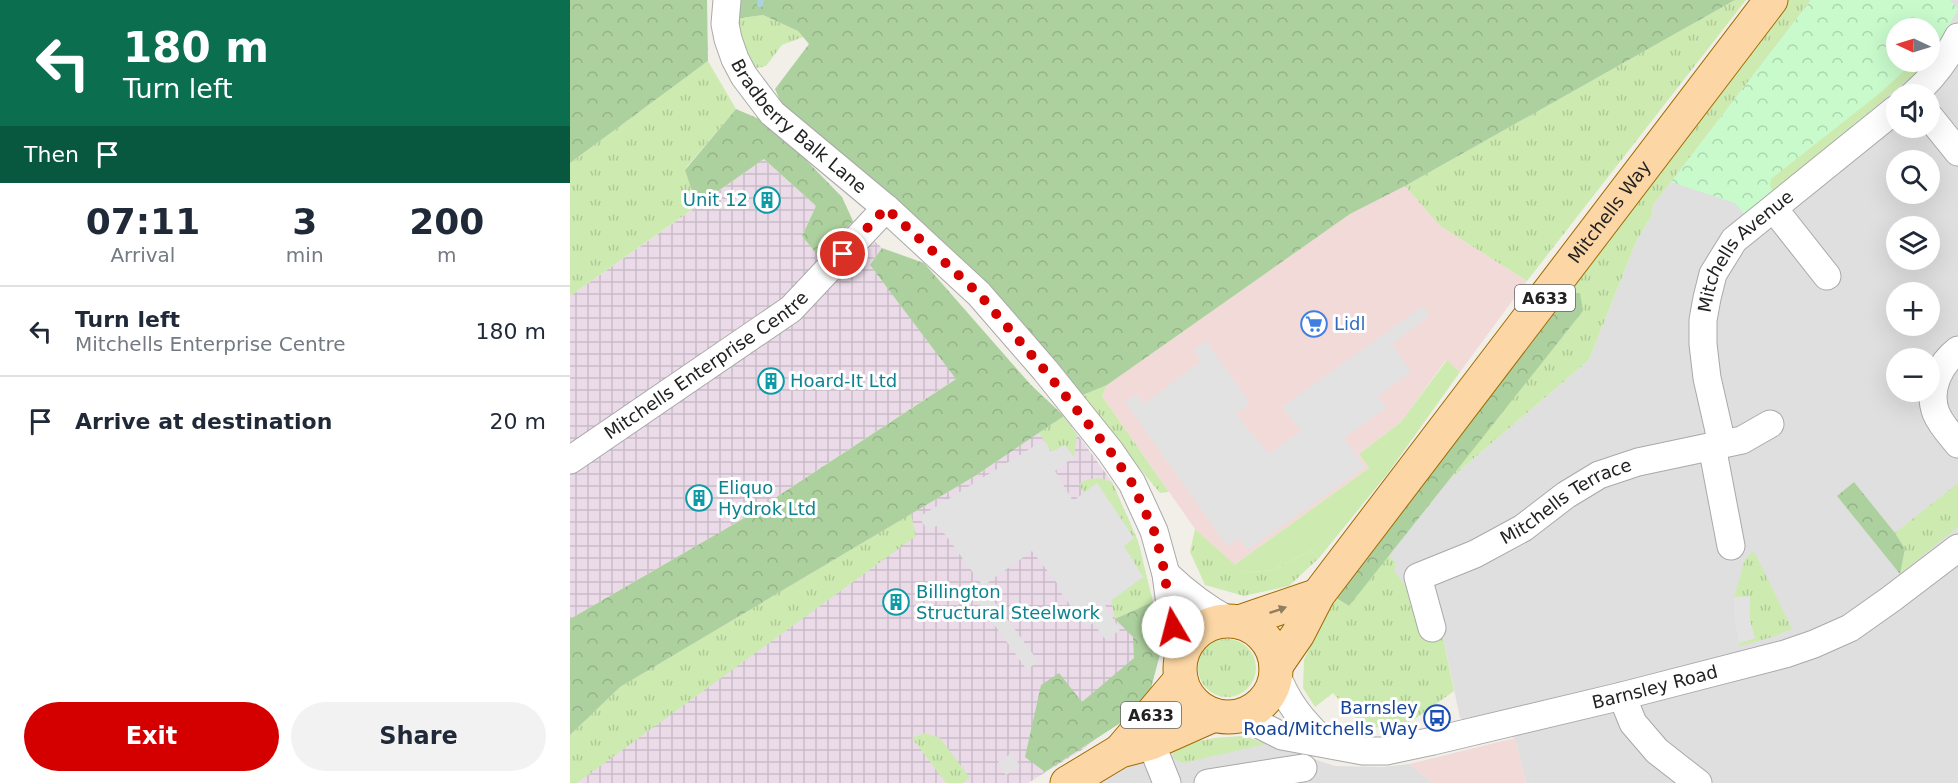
<!DOCTYPE html>
<meta charset="utf-8">
<style>
body{margin:0;font-family:"DejaVu Sans",sans-serif;background:#f2f2f3;color:#1f2937;height:100vh;display:flex;flex-direction:column;font-size:22px;white-space:nowrap}
*{box-sizing:border-box;margin:0}
p{font-size:20px;color:#747a83}
.icon{flex:none;width:33px;height:33px;fill:none;stroke:currentColor;stroke-width:2;stroke-linecap:round;stroke-linejoin:round}
.map{position:relative;flex:1;overflow:hidden}
.sheet{display:flex;flex-direction:column;background:#fff;width:570px}
.sheet>*{flex:none}
.guide{background:#0b6e4f;color:#fff;overflow:hidden}
.needle{width:39px;rotate:274deg}
.tools{position:absolute;left:1316px;top:18px;display:grid;gap:12px}
.tools a{display:grid;place-items:center;width:54px;height:54px;border-radius:50%;background:#fff;box-shadow:0 6px 24px #0002;font-size:30px}
.pin{position:absolute;display:grid;place-items:center;width:51px;height:51px;color:#fff;margin:-26px;border:3px solid #fff;border-radius:50%;box-shadow:0 2px 6px #0007}
.me{position:absolute;width:66px;margin:-33px;rotate:352deg;stroke-linejoin:round;filter:drop-shadow(0 0 4px #0008)}
.turn{display:flex;align-items:center;gap:21px;height:126px;padding:0 24px;font-size:27px}
.turn .icon{width:78px;height:78px;stroke-width:2.5}
.turn b{display:block;font-size:42px;line-height:51px}
.then{display:flex;align-items:center;height:57px;padding:0 24px;background:#0003;gap:12px;font-size:22px}
.eta{display:flex;justify-content:space-evenly;align-items:center;height:102px;text-align:center}
.eta b{font-size:36px;font-weight:700;line-height:42px}
.action{display:flex;gap:12px;margin-top:auto;padding:12px 24px}
.action a{flex:1;height:69px;border-radius:36px;background:#d40000;color:#fff;font-size:24px;font-weight:700;line-height:69px;text-align:center}
.action a+a{background:#f2f2f3;color:#1f2937}
ul{padding:0;list-style:none}
li{display:flex;align-items:center;gap:18px;height:90px;padding:0 24px;border-top:2px solid #e0e1e3}
li div{flex:1}
li b{display:block;font-size:22px}
li em{font-style:normal}
main{display:flex;flex:1;min-height:0}
.map>svg:first-child{display:block}
.residential{fill:#e0dfdf;fill-rule:evenodd}
.commercial{fill:#f2dad9}
.industrial{fill:url(#industrial-grid)}
.grass{fill:url(#grass-tufts)}
.forest{fill:url(#forest-crowns)}
.park{fill:url(#park-crowns)}
.garden{fill:#cdebb0}
.parking{fill:#e2e2e2}
.lines{fill:none;stroke-linecap:round;stroke-linejoin:round}
.stream{stroke:#aad3df;stroke-width:6}
.minor-casing{stroke:#a9a9a9;stroke-width:29}
.major-casing{stroke:#a06b00;stroke-width:35}
.minor{stroke:#fff;stroke-width:27}
.major{stroke:#fcd6a4;stroke-width:33}
.oneway{fill:#8f7c63}
.route{stroke:#d40000;stroke-width:10;stroke-dasharray:0 18}
.labels{text-anchor:middle;stroke-width:6;stroke-linejoin:round;paint-order:stroke}
.shield{fill:#fff;stroke:#646464;stroke-width:1.5}
.shield-label{font-size:16px;font-weight:bold;fill:#222}
.street-label{font-size:18px;fill:#222;stroke:#fff}
.culture-label{font-size:18px;fill:#0d838f;stroke:#fff;text-anchor:start}
.shop-label{font-size:18px;fill:#366cbe;stroke:#fff;text-anchor:start}
.transit-label{font-size:18px;fill:#164399;stroke:#fff;text-anchor:end}
</style>
<main>
<section class="sheet">
<div class="guide">
<div class="turn"><svg class="icon" aria-label="left" viewBox="0 0 24 24"><path d="M17 20v-9H6M10 6l-5 5 5 5"/></svg><div><b>180 m</b>Turn left</div></div>
<div class="then">Then<svg class="icon" aria-label="arrive" viewBox="0 0 24 24"><path d="M6 21V4h12l-3 4 3 4H6"/></svg></div>
</div>
<div class="eta">
<div><b>07:11</b><p>Arrival</p></div>
<div><b>3</b><p>min</p></div>
<div><b>200</b><p>m</p></div>
</div>
<ul>
<li><svg class="icon" aria-label="left" viewBox="0 0 24 24"><path d="M17 20v-9H6M10 6l-5 5 5 5"/></svg><div><b>Turn left</b><p>Mitchells Enterprise Centre</p></div><em>180 m</em></li>
<li><svg class="icon" aria-label="arrive" viewBox="0 0 24 24"><path d="M6 21V4h12l-3 4 3 4H6"/></svg><div><b>Arrive at destination</b></div><em>20 m</em></li>
</ul>
<div class="action"><a>Exit</a><a>Share</a></div>
</section>
<div class="map">
<svg width="1388" height="783" viewBox="0 0 1388 783">
<defs>
<pattern id="industrial-grid" width="8" height="8" patternUnits="userSpaceOnUse" patternTransform="scale(1.5)"><rect width="8" height="8" fill="#ebdbe8"/><path d="M0 4h8M4 0v8" fill="none" stroke="#c9bcc7"/></pattern>
<pattern id="grass-tufts" width="24" height="20" patternUnits="userSpaceOnUse" patternTransform="scale(1.5)"><rect width="24" height="20" fill="#cdebb0"/><path d="M3 7l-1-3M5 7V3M7 7l1-3M15 17l-1-3M17 17v-4M19 17l1-3" fill="none" stroke="#b0c997"/></pattern>
<pattern id="forest-crowns" width="20" height="18" patternUnits="userSpaceOnUse" patternTransform="scale(1.5)"><rect width="20" height="18" fill="#add19e"/><path d="M2 6a3 3 0 1 1 6 0M12 15a3 3 0 1 1 6 0" fill="none" stroke="#95b388"/></pattern>
<pattern id="park-crowns" width="20" height="18" patternUnits="userSpaceOnUse" patternTransform="scale(1.5)"><rect width="20" height="18" fill="#c8facc"/><path d="M2 6a3 3 0 1 1 6 0M12 15a3 3 0 1 1 6 0" fill="none" stroke="#acd6af"/></pattern>
</defs>
<rect width="100%" height="100%" fill="#f2efe9"/>
<g class="residential">
<path d="M 1241,0 L 1388,0 L 1388,783 L 956,783 L 945,738 L 890,718 L 872,632 L 788,592 L 875,483 L 1019,360 L 1066,242 L 1082,215 L 1083,205 ZM 1326,28 L 1359,28 L 1359,62 L 1326,62 ZM 1326,94 L 1359,94 L 1359,128 L 1326,128 ZM 1326,160 L 1359,160 L 1359,194 L 1326,194 ZM 1326,226 L 1359,226 L 1359,260 L 1326,260 ZM 1326,292 L 1359,292 L 1359,326 L 1326,326 ZM 1326,358 L 1359,358 L 1359,392 L 1326,392 Z"/>
<polygon points="674,736 765,766 813,767 839,764 863,783 529,783 559,762 645,738"/>
</g>
<g class="commercial">
<polygon points="835,186 870,226 957,281 890,372 876,360 831,422 789,454 799,468 664,565 625,529 532,396 537,385 780,214"/>
<polygon points="945,738 956,783 863,783 839,764"/>
</g>
<g class="industrial">
<polygon points="194,159 246,206 232,236 249,256 283,221 312,248 300,265 387,378 176,517 0,619 0,296"/>
<polygon points="494,416 542,482 568,541 588,624 590,654 581,688 515,748 458,783 0,783 0,735 50,687 405,476"/>
</g>
<g class="grass">
<polygon points="1165,0 1176,0 957,281 870,226 835,186"/>
<polygon points="1214,0 1241,0 1083,205 1082,215 1066,242 1019,360 875,483 1013,311 993,293"/>
<polygon points="193,15 228,31 233,37 212,45 196,66 182,69 164,19"/>
<polygon points="138,61 166,109 115,169 127,206 0,296 0,163"/>
<polygon points="537,385 532,396 599,492 590,493 523,412 513,395"/>
<polygon points="494,416 507,435 504,457 495,445 482,452 469,433"/>
<polygon points="530,478 542,482 568,541 583,602 545,619 541,600 573,577 554,546 527,484 514,493 509,484 518,479"/>
<polygon points="1388,483 1388,527 1330,574 1335,549 1325,533"/>
<polygon points="341,514 346,536 7,783 0,783 0,735 50,687"/>
<polygon points="625,529 674,573 703,570 740,551 749,558 719,586 674,596 635,585 620,552"/>
<polygon points="1184,551 1222,629 1202,637 1170,646 1169,643 1185,638 1180,621 1179,597 1164,597 1175,559"/>
<polygon points="818,555 826,563 824,570 836,587 842,611 872,632 884,691 842,721 803,728 794,727 763,693 745,707 733,688 734,660 763,596 779,606"/>
<circle cx="657" cy="668" r="29"/>
<polygon points="355,733 370,738 400,778 393,783 376,783 342,738"/>
<polygon points="674,736 696,744 613,763 603,758 605,749 608,745 645,738"/>
</g>
<g class="forest">
<polygon points="0,0 137,0 138,61 0,163"/>
<polygon points="164,0 1165,0 835,186 780,214 537,385 513,395 417,289 311,191 211,103 205,89 239,44 228,31 193,15 164,19"/>
<polygon points="166,109 201,124 272,197 283,221 249,257 232,236 246,206 194,159 127,206 115,170"/>
<polygon points="312,248 354,263 461,385 494,416 405,476 50,687 0,735 0,619 176,517 386,379 300,265"/>
<polygon points="993,293 1010,293 1013,311 779,606 763,596"/>
<polygon points="1284,482 1325,533 1335,549 1330,574 1267,496"/>
<polygon points="583,602 588,624 590,654 581,688 561,716 475,772 455,757 471,685 489,673 512,702 564,658 563,637 545,619"/>
</g>
<polygon class="park" points="1241,0 1380,0 1388,9 1366,48 1359,44 1359,28 1326,28 1323,39 1326,41 1326,62 1356,62 1348,71 1175,215 1165,203 1101,182"/>
<g class="garden">
<polygon points="1344,62 1356,62 1348,71 1203,191 1200,186 1201,179 1310,93"/>
<polygon points="877,360 890,372 818,473 749,558 740,551 703,570 674,573 664,565 799,468 789,454 831,422"/>
</g>
<g class="parking">
<polygon points="853,306 860,315 822,344 841,372 808,396 816,408 774,438 795,467 678,550 669,539 657,546 555,402 566,394 574,404 631,361 624,350 636,341 680,403 666,414 699,454 731,431 712,407"/>
<polygon points="474,440 481,452 495,445 504,457 485,471 503,501 527,483 564,538 554,546 573,577 535,605 550,630 536,640 523,623 517,627 488,589 490,587 462,551 413,586 468,661 457,670 402,594 413,586 368,525 358,531 349,517"/>
<polygon points="1180,596 1180,621 1185,638 1169,643 1164,617 1164,597"/>
<polygon points="442,753 450,766 436,775 428,762"/>
</g>
<g class="lines">
<polyline class="stream" points="190,4 191,0"/>
<g class="minor-casing">
<g id="minor">
<path id="s1" d="M 157,0 L 155,24 L 158,39 L 165,59 L 174,76 L 202,113 L 316,208 L 409,294 L 475,370 L 540,451 L 562,483 L 584,531 L 596,574 L 603,627 L 612,655"/>
<path d="M 1344,94 C 1363,78 1376,60 1388,37"/>
<polyline points="1359,116 1388,152"/>
<polyline points="1204,209 1257,276"/>
<path d="M 1388,350 C 1370,364 1357,389 1366,413 C 1371,425 1380,434 1388,444"/>
<path id="s2" d="M 1152,444 L 1137,378 L 1133,344 L 1133,320 L 1137,298 L 1143,274 L 1164,240 L 1326,109"/>
<polyline points="1142,446 1161,546"/>
<path id="s3" d="M 0,460 L 221,309 L 316,208"/>
<path d="M 596,574 C 616,593 635,608 660,621"/>
<path id="s4" d="M 862,628 L 848,577 L 905,554 L 953,528 L 996,495 L 1029,475 L 1068,462 L 1172,440 L 1200,424"/>
<path d="M 706,673 C 717,703 732,720 754,742"/>
<polyline points="1052,696 1063,723 1087,751 1128,783"/>
<path id="s5" d="M 676,714 L 692,726 L 712,736 L 793,751 L 816,751 L 863,741 L 1052,696 L 1215,654 L 1244,644 L 1280,628 L 1321,599 L 1388,548"/>
<polyline points="581,743 597,783"/>
<polyline points="638,783 733,768"/>
</g>
</g>
<g class="major-casing">
<g id="major">
<circle cx="658" cy="669" r="48"/>
<polyline points="669,622 748,595"/>
<path id="s6" d="M 706,666 L 728,634 L 748,595 L 1201,0"/>
<polyline points="550,751 611,679"/>
<polyline points="497,783 550,751 581,743 644,715"/>
</g>
</g>
<use href="#minor" class="minor"/>
<use href="#major" class="major"/>
</g>
<defs><path id="oneway-solid" d="M-6-.8H1V-3.2L6.5 0L1 3.2V.8H-6Z" transform="scale(1.5)"/></defs>
<use class="oneway" href="#oneway-solid" transform="translate(708 610) rotate(-19)"/>
<g class="lines">
<polyline class="route" points="273,254 316,208 409,294 477,373 540,451 562,483 584,531 592,559 603,627"/>
</g>
<defs>
<g id="building-ring" transform="scale(1.35)"><circle r="9.5" fill="#fff" stroke="#0f9aa8" stroke-width="1.5"/><path d="M-4-6H4V6H1V3H-1V6H-4ZM-2.5-4.3h1.7v1.8h-1.7ZM.8-4.3h1.7v1.8H.8ZM-2.5-1h1.7V.8h-1.7ZM.8-1h1.7V.8H.8Z" fill="#0f9aa8"/></g>
<g id="supermarket-ring" transform="scale(1.35)"><circle r="9.5" fill="#fff" stroke="#3f7fe0" stroke-width="1.5"/><path d="M-6-5.5h2.5l.6 2H6L4.5 2H-2.5L-4.4-4H-6ZM-1.5 3.2a1.3 1.3 0 1 0 .1 0ZM3 3.2a1.3 1.3 0 1 0 .1 0Z" fill="#3f7fe0"/></g>
<g id="bus-ring" transform="scale(1.35)"><circle r="9.5" fill="#fff" stroke="#1a4fb4" stroke-width="1.5"/><path d="M-5-6H5V4H4V6H2V4H-2V6H-4V4H-5ZM-3.5-4V0h7V-4ZM-3.5 1.2v1.5H-2V1.2ZM2 1.2v1.5H3.5V1.2Z" fill="#1a4fb4"/></g>
</defs>
<g fill-rule="evenodd">
<use href="#building-ring" x="197" y="200"/>
<use href="#supermarket-ring" x="744" y="324"/>
<use href="#building-ring" x="201" y="381"/>
<use href="#building-ring" x="129" y="498"/>
<use href="#building-ring" x="326" y="602"/>
<use href="#bus-ring" x="867" y="718"/>
</g>
<g class="labels">
<g class="shield">
<rect x="945" y="285" width="60" height="26" rx="4.5"/>
<rect x="551" y="702" width="60" height="26" rx="4.5"/>
</g>
<g class="shield-label">
<text x="975" y="304">A633</text>
<text x="581" y="721">A633</text>
</g>
<g class="street-label">
<text dy="6" stroke="none"><textPath href="#s1" startOffset="154">Bradberry Balk Lane</textPath></text>
<text dy="6" stroke="none"><textPath href="#s6" startOffset="564">Mitchells Way</textPath></text>
<text dy="6" stroke="none"><textPath href="#s2" startOffset="210">Mitchells Avenue</textPath></text>
<text dy="6" stroke="none"><textPath href="#s3" startOffset="166">Mitchells Enterprise Centre</textPath></text>
<text dy="6" stroke="none"><textPath href="#s4" startOffset="220">Mitchells Terrace</textPath></text>
<text dy="6" stroke="none"><textPath href="#s5" startOffset="424">Barnsley Road</textPath></text>
</g>
<g class="culture-label">
<text x="178" y="206" text-anchor="end">Unit 12</text>
<text x="220" y="387">Hoard-It Ltd</text>
<text x="148" y="494">Eliquo<tspan x="148" dy="21">Hydrok Ltd</tspan></text>
<text x="346" y="598">Billington<tspan x="346" dy="21">Structural Steelwork</tspan></text>
</g>
<g class="shop-label">
<text x="764" y="330">Lidl</text>
</g>
<g class="transit-label">
<text x="848" y="714">Barnsley<tspan x="848" dy="21">Road/Mitchells Way</tspan></text>
</g>
</g>
</svg>
<div class="tools">
<a><svg class="needle" viewBox="-14 -14 28 28"><path d="M0-13l5 13h-10z" fill="#e53935"/><path d="M0 13l5-13h-10z" fill="#747a83"/></svg></a>
<a><svg class="icon" aria-label="sound" viewBox="0 0 24 24"><path d="M4 9h4l5-4v14l-5-4H4zM17 9q2 3 0 6"/></svg></a>
<a><svg class="icon" aria-label="search" viewBox="0 0 24 24"><circle cx="10" cy="10" r="6"/><path d="M15 15l6 6"/></svg></a>
<a><svg class="icon" aria-label="layers" viewBox="0 0 24 24"><path d="M12 4l9 5-9 5-9-5zM3 14l9 5 9-5"/></svg></a>
<a>+</a>
<a>−</a>
</div>
<div class="pin" style="left:273px;top:254px;background:#d93025"><svg class="icon" aria-label="arrive" viewBox="0 0 24 24"><path d="M6 21V4h12l-3 4 3 4H6"/></svg></div>
<svg class="me" style="left:603px;top:627px" viewBox="-20 -20 40 40"><circle r="19" fill="#fff"/><path d="M0-13L10 11 0 6-10 11z" fill="#d40000"/></svg>
</div>
</main>
